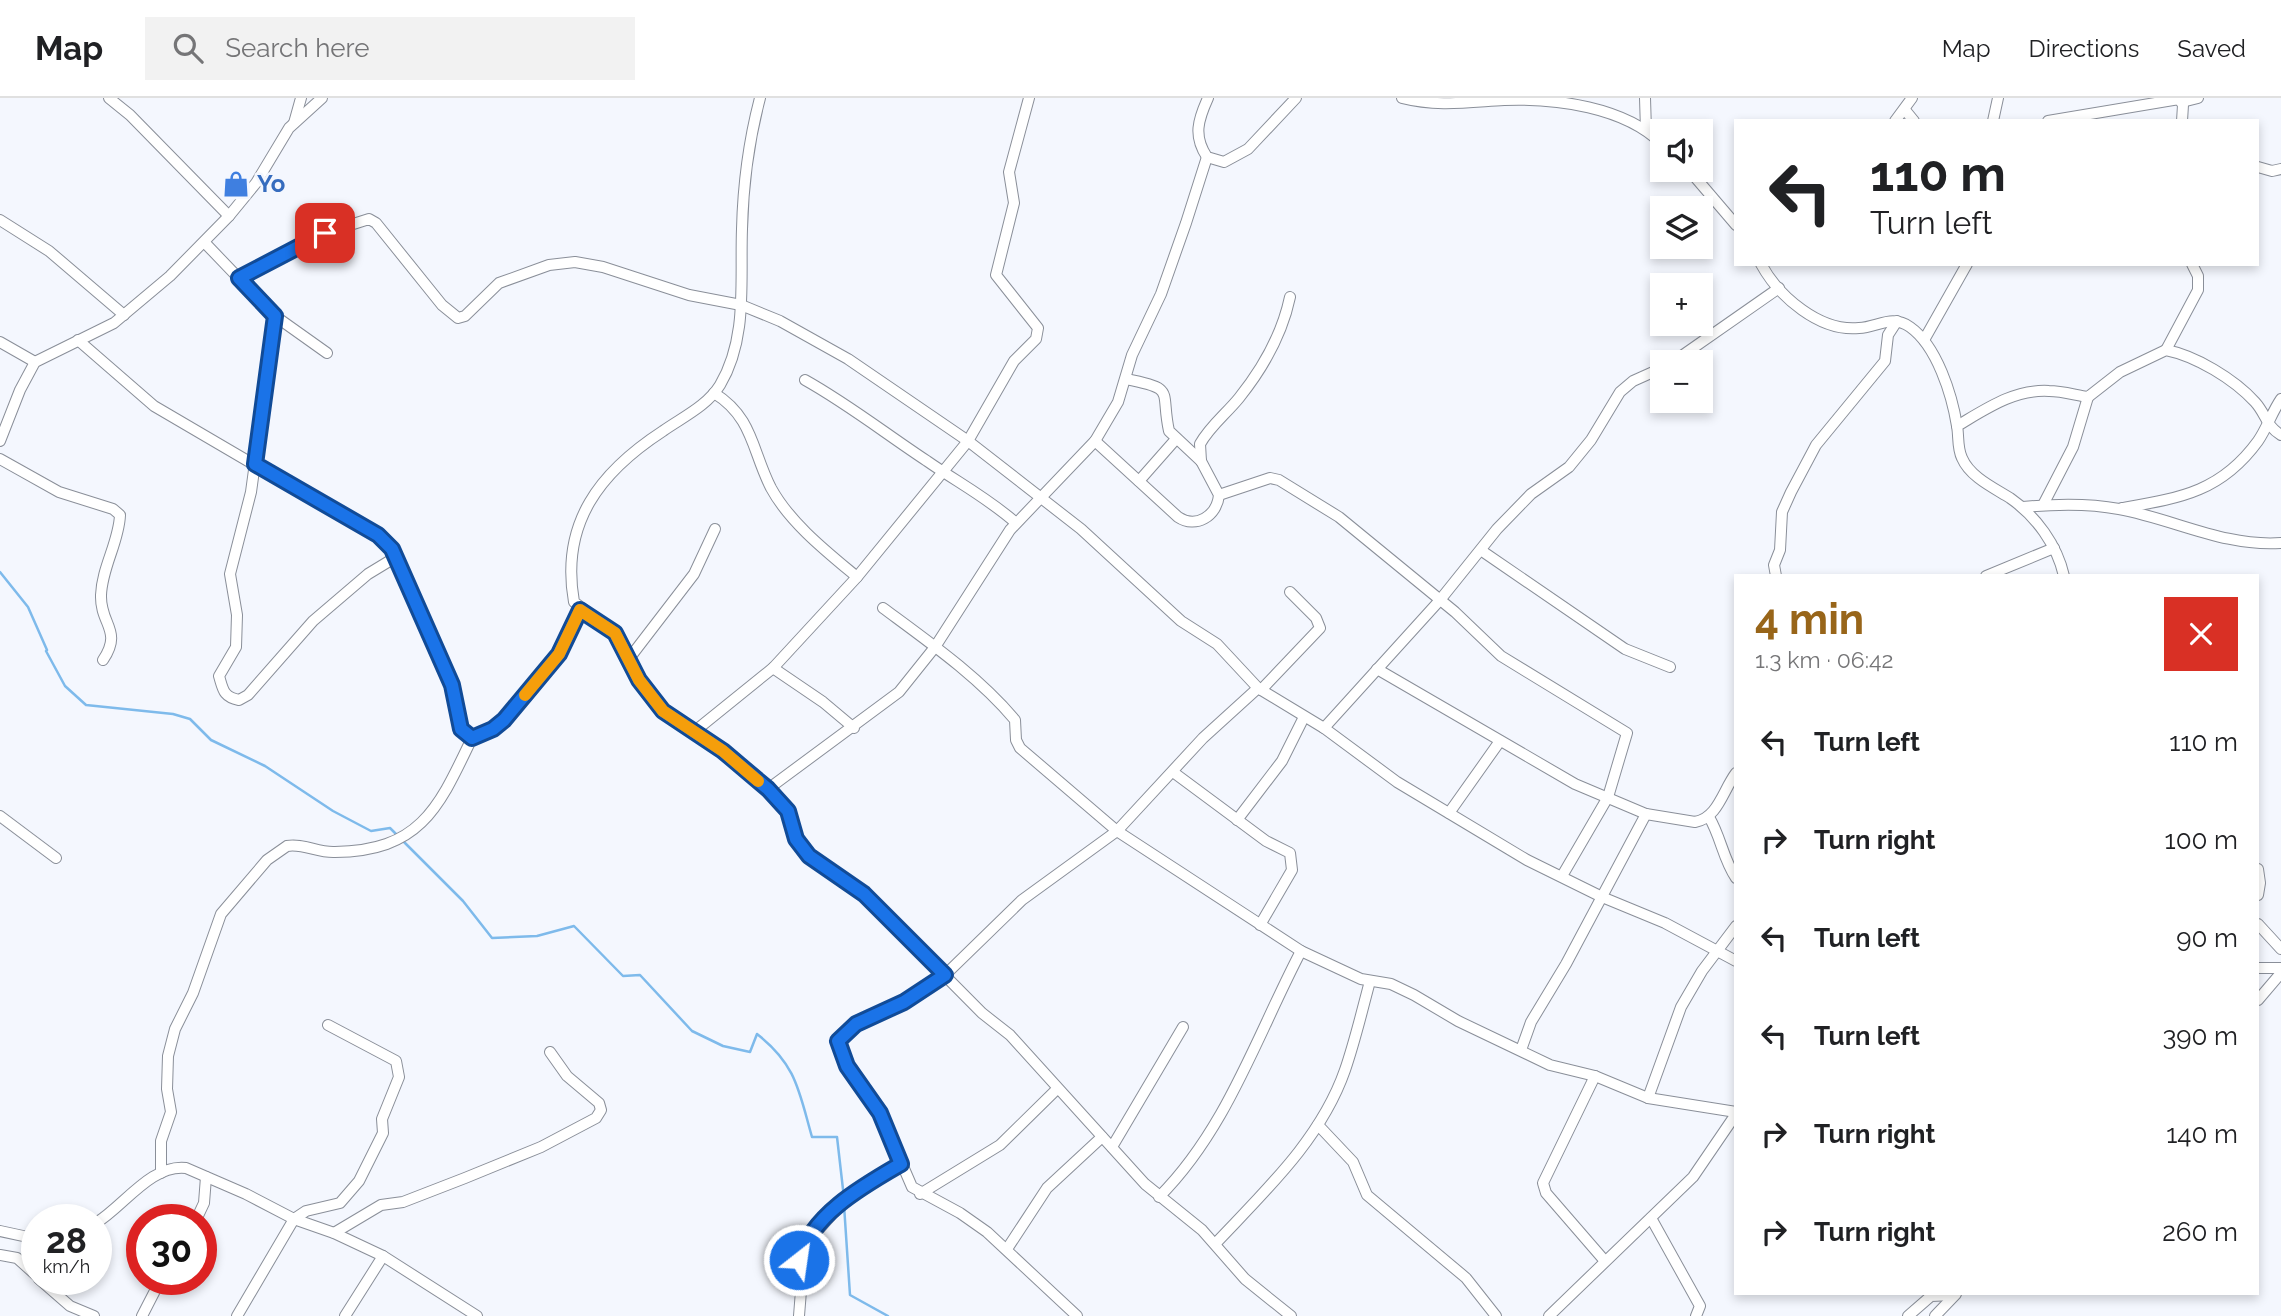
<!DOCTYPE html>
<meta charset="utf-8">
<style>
body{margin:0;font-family:Raleway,sans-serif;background:#f2f2f2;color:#202124;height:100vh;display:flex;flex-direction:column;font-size:26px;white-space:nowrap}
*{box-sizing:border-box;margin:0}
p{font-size:23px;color:#757577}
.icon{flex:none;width:38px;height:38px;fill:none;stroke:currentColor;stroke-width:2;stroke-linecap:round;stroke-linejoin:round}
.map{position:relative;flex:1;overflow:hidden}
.side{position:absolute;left:1734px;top:476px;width:525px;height:721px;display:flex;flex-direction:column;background:#fff;border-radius:0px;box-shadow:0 4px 10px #0003}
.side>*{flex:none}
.banner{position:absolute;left:1734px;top:21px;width:525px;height:147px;border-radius:0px;box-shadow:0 4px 10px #0003;background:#fff;color:#202124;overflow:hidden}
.tools{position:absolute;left:1650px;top:21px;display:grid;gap:14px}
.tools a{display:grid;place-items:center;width:63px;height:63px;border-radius:0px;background:#fff;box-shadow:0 4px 10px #0003;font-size:35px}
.speed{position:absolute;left:21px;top:1106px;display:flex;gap:14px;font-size:35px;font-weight:700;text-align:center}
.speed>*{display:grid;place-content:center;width:91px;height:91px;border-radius:50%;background:#fff;box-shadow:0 4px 10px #0003;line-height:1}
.speed small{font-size:18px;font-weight:400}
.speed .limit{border:10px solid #d22;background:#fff;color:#111}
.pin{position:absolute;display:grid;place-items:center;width:60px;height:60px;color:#fff;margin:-30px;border-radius:14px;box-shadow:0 4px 10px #0006}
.me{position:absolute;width:77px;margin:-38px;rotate:30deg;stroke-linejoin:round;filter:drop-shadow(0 0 5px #0008)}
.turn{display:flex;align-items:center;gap:24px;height:147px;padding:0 21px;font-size:32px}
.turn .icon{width:91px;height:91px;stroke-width:2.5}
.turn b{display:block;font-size:49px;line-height:60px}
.round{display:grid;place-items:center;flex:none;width:74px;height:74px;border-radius:0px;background:#f2f2f2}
.headline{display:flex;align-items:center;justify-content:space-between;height:119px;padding:0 21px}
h1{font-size:42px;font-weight:700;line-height:52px;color:#986519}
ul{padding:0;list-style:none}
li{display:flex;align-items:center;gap:21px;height:98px;padding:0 21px}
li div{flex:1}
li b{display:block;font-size:26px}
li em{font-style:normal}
header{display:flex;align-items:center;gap:42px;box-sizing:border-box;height:98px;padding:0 35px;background:#fff;border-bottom:2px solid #e0e0e0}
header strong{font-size:33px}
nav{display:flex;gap:38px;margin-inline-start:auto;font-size:24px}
.search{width:490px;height:63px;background:#f2f2f2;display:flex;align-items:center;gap:18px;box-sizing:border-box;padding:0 24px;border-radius:0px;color:#757577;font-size:26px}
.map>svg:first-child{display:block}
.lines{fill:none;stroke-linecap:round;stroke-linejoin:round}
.stream{stroke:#7ebaeb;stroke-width:2.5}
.street-casing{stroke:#8a8f99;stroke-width:12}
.street{stroke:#fff;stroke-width:10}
.route-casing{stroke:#114b97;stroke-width:18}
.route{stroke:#1a73e8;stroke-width:12}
.slow{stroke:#f59e0b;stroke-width:12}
.labels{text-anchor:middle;stroke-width:5;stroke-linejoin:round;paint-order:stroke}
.shop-label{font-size:24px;font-weight:bold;fill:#366cbe;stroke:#f4f7fe;text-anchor:start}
</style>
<header>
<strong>Map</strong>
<div class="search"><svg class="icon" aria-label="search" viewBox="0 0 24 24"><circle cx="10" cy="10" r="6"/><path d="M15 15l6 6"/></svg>Search here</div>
<nav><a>Map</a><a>Directions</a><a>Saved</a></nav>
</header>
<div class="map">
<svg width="2281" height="1218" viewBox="0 0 2281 1218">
<rect width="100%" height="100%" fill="#f4f7fe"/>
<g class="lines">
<g class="stream">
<polyline points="0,474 28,509 47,552"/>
<polyline points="46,553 65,588 86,607 173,616 190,621 211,642 265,668 333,713 371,733 390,730 396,736"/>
<path d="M 401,741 L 463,803 L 492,840 L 537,838 L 574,828 L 623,878 L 640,877 L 692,933 L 723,948 L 750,954 L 757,936 C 797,967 799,994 812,1039 L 837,1039 L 844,1100"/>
<polyline points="844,1107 850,1197 888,1218"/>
</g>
<g class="street-casing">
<g id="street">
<polyline points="109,0 130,17 229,118"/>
<path d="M 760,0 C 749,42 743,88 742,131 C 740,183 748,240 720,287 C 707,308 683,319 663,333 C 600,374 560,425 574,504 L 615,535 L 639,582 L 663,613 L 723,653 L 779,702 L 788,713 L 801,749 L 809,758 L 864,796 L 982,915 L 1010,937 L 1145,1086 L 1202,1132 L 1245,1181 L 1291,1218"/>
<path d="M 1208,0 C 1198,22 1193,38 1207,59 L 1224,64 L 1248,51 L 1296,0"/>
<path d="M 1402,0 C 1437,9 1469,4 1504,2 C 1556,0 1625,9 1662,46"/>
<polyline points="1645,0 1646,32"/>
<polyline points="2182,4 2198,0"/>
<polyline points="1905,12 1914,23"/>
<polyline points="1895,23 1912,0"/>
<polyline points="1993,23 1998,0"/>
<polyline points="2048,23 2179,1 2183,7 2182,23"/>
<polyline points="294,25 301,0"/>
<polyline points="2258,69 2272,73 2281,71"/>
<polyline points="1689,72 1736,127"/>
<polyline points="0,122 49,153 124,217"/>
<polyline points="205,145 275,218 327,255"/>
<path d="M 1761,166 C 1779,199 1820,234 1859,230 C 1878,229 1892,216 1910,229 C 1937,248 1952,297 1957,328 C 1959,338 1957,350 1962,360 C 1970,379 1994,390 2010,400 C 2036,418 2057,447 2064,478"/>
<polyline points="239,180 325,135 369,121 376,125 442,207 458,220 465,218 499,185 549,167 575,164 603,169 689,197 741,207 780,223 848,261 968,343 1081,431 1181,523 1217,546 1258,590 1324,630 1397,684 1527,762 1602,799 1665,825 1736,863"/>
<path d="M 275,218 L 251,394 L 230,476 L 237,517 L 236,549 L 219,578 C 223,591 223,599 239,602 L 248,597 L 313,523 L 368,476 L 396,459"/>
<path d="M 78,242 L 154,308 L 386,444 L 401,469 L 452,587 L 461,631 L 472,640 C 518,625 562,555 580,512"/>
<polyline points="1924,242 1967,166"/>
<polyline points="0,244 35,264"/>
<polyline points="2166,252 2198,192 2198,178 2192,166"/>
<polyline points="1673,264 1779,190"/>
<path d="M 1126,281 C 1177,291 1160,292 1169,333 L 1201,363"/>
<path d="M 805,282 C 848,306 886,336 927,363 C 957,384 988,400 1016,425"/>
<path d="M 714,295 C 753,319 752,353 771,390 C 790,425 827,454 857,479"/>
<path d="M 1957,328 C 1986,311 2014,291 2049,293 C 2062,293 2075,297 2088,299 L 2120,274 L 2166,252 C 2196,258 2234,281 2255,304 C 2266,316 2266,328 2281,337"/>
<polyline points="0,343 20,292 35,264 114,225 170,178 229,118 256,85 289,30 322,0"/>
<path d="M 1095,343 L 1178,419 C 1196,431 1217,418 1219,397 L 1201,363 L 1200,346 C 1210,328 1226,316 1239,300 C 1263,270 1282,237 1290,199"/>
<path d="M 0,361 L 59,394 L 113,411 L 120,417 C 119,444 102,469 101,497 C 100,527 123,532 103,562"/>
<polyline points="1139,383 1176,341"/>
<polyline points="1219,397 1270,380 1279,382 1339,419 1455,514 1501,558 1627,635 1608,699 1562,778"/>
<polyline points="2043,407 2073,349 2088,299"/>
<path d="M 2023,409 C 2054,406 2088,405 2119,411 C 2174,421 2224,449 2281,445"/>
<path d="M 2122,410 C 2180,400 2221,394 2258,343 C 2267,330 2272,314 2281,301"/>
<polyline points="1482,453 1625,551 1670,569"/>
<polyline points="1776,478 1774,467 1780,452 1782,414 1791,394 1816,347 1885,263 1888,237 1897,223"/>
<polyline points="1986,478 2054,450"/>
<path d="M 883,510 C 929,544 979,579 1015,622 L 1016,642 L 1020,650 L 1117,733 L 1301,853 L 1361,881 L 1391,886 L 1414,897 L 1458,923 L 1550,967 L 1595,978 L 1648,1000 L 1736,1014"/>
<polyline points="628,562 694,476 715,431"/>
<polyline points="773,570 823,604 854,630"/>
<path d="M 1377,571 L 1575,686 L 1646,716 L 1695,724 C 1718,720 1723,692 1736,675"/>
<polyline points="1261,592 1320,530 1316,520 1290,494"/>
<polyline points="1324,630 1440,502 1497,431 1531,396 1569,369 1591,342 1620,294 1633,283 1662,270"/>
<polyline points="695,633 773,570 857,479 968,343 1014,263 1036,241 1038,230 996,177 1014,105 1009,74 1029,0"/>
<polyline points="1173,674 1266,743 1290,755 1292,772 1260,827"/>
<polyline points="768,691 899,594 935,549 1010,432 1095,343 1118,304 1132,257 1161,196 1186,125 1207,59"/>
<polyline points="1449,715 1500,643"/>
<polyline points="0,718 56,760"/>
<path d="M 1709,719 C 1721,739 1723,761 1736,780"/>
<polyline points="1237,722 1282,663 1304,619"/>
<polyline points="2258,771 2260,785 2258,797"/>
<polyline points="2258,826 2281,851"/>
<polyline points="2258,870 2281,870"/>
<polyline points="2258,902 2281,875"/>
<polyline points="1521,952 1531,924 1566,866 1646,716"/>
<polyline points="1595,978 1543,1085 1546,1095 1604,1162"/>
<polyline points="1648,1000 1681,909 1702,873 1736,828"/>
<polyline points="1318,1027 1353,1064 1367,1097 1466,1180 1496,1218"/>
<polyline points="1112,1049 1183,929"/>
<path d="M 161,1075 L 161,1043 L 171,1014 L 167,991 L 168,958 L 175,931 L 193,895 L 221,816 L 267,762 L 287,748 C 303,745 318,755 335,754 C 421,753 439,709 472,640"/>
<polyline points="920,1096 1000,1047 1056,992"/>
<path d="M 1159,1099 C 1227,1031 1257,937 1301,853"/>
<polyline points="1651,1120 1700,1208 1696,1218"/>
<polyline points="196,1122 204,1105 206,1079"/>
<path d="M 96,1125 C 124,1108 151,1066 186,1070 L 246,1096 L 294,1121 L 334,1135 L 383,1158 L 477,1218"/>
<polyline points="0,1133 37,1141"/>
<polyline points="334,1135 381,1107 403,1104 465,1080 541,1049 596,1020 601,1012 599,1005 567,978 550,954"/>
<path d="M 1216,1145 C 1265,1093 1321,1041 1345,972 C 1355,943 1362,913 1370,883"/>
<polyline points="1007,1151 1047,1090 1102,1039"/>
<polyline points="0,1157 17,1160 37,1178"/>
<polyline points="39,1181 70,1208 94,1218"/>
<polyline points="142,1218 161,1181"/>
<polyline points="237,1218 294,1121 306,1113 340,1105 359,1083 383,1035 382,1021 399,979 396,963 328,927"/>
<polyline points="345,1218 383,1158"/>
<polyline points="799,1218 802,1180 799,1162 802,1150 844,1103 901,1066"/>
<polyline points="1077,1218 987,1134 960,1115 912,1089 880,1015 847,968 838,943 856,926 904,904 945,877 1022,802 1117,733 1203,640 1258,590"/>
<polyline points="1549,1218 1693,1079 1736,1016"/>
<polyline points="1908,1218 1931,1198 1953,1197"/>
<polyline points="1935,1218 1956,1196"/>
</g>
</g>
<use href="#street" class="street"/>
</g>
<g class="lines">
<g class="route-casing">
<path id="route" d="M 325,135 L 239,180 L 275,218 L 255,366 L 378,437 L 392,451 L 452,587 L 461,631 L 472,640 L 493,631 L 504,622 L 559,556 L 580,512 L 615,535 L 639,582 L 663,613 L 723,653 L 768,691 L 788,713 L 796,741 L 809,758 L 864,796 L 945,877 L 904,904 L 856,926 L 838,943 L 847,968 L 880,1015 L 901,1066 C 863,1088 811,1117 799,1162"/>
</g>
<use href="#route" class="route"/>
<polyline class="slow" points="525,597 559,556 580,512 615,535 639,582 663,613 723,653 758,683"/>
</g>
<defs>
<g id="shop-bare" transform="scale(2.1)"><path d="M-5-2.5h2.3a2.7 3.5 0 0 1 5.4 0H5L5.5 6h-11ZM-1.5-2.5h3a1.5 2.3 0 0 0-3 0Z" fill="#3f7fe0" stroke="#f4f7fe" stroke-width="2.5" paint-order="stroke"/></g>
</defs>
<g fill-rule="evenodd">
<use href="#shop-bare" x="236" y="86"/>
</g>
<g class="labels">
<g class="shop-label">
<text x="257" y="94">Yo</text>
</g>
</g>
</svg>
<div class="tools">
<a><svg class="icon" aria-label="sound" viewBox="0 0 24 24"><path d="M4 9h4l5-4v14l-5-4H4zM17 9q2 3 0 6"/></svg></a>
<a><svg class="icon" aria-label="layers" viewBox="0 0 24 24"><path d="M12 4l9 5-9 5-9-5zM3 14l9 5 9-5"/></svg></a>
<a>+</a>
<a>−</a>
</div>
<div class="speed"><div>28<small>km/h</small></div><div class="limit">30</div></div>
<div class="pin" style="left:325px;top:135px;background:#d93025"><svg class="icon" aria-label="arrive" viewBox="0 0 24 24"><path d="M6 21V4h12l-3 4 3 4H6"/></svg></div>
<svg class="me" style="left:799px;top:1162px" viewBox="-20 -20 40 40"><circle r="17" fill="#1a73e8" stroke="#fff" stroke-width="3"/><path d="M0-11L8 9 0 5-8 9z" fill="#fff"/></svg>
<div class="banner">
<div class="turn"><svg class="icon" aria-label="left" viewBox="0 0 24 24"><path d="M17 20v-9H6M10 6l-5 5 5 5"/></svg><div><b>110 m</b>Turn left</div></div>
</div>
<section class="side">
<div class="headline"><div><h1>4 min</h1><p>1.3 km · 06:42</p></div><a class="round" style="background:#d93025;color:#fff"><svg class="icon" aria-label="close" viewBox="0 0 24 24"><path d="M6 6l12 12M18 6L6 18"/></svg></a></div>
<ul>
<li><svg class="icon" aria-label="left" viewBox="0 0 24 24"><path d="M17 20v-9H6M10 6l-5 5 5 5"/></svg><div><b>Turn left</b></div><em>110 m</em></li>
<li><svg class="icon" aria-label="right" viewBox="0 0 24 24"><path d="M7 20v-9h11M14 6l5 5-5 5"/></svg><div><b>Turn right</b></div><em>100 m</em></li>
<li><svg class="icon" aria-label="left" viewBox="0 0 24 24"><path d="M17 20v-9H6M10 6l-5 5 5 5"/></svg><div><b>Turn left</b></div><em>90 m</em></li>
<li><svg class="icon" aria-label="left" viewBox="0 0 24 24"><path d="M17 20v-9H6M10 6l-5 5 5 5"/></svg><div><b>Turn left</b></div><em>390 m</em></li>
<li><svg class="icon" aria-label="right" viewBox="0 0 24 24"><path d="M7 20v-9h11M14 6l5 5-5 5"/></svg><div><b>Turn right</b></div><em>140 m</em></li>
<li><svg class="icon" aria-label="right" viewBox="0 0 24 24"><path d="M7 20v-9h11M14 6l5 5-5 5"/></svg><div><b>Turn right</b></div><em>260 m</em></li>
</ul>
</section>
</div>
